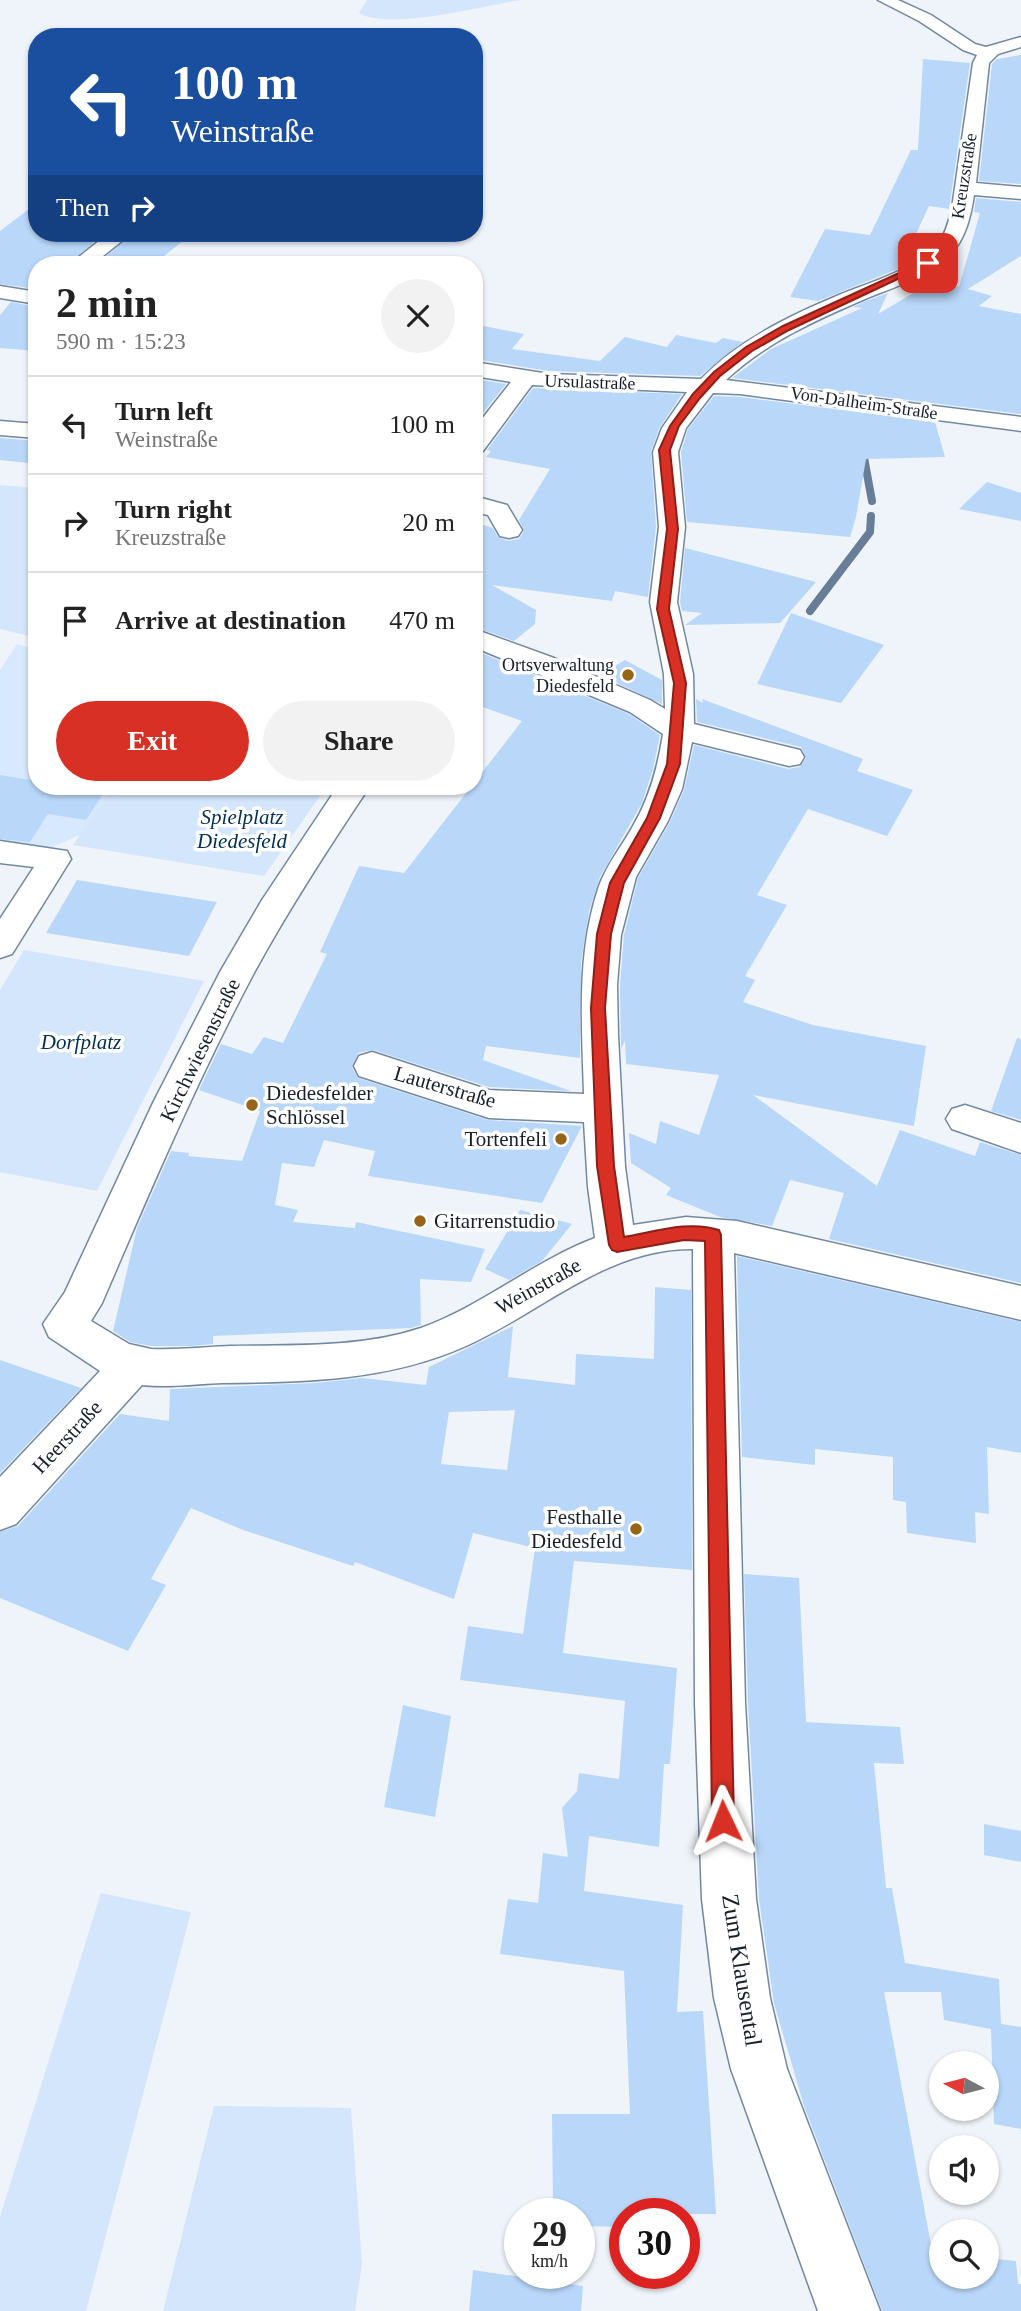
<!DOCTYPE html>
<meta charset="utf-8">
<style>
body{margin:0;font-family:"Times New Roman",serif;background:#f2f2f2;color:#222;height:100vh;display:flex;flex-direction:column;font-size:26px;white-space:nowrap}
*{box-sizing:border-box;margin:0}
p{font-size:23px;color:#767676}
.icon{flex:none;width:38px;height:38px;fill:none;stroke:currentColor;stroke-width:2;stroke-linecap:round;stroke-linejoin:round}
.map{position:relative;flex:1;overflow:hidden}
.drawer{position:absolute;left:28px;top:256px;width:455px;height:539px;display:flex;flex-direction:column;background:#fff;border-radius:28px;box-shadow:0 2px 5px #0004}
.drawer>*{flex:none}
.guide{position:absolute;left:28px;top:28px;width:455px;height:214px;border-radius:28px;box-shadow:0 2px 5px #0004;background:#1a4fa0;color:#fff;overflow:hidden}
.needle{width:46px;rotate:277deg}
.controls{position:absolute;left:929px;top:2051px;display:grid;gap:14px}
.controls a{display:grid;place-items:center;width:70px;height:70px;border-radius:50%;background:#fff;box-shadow:0 2px 5px #0004;font-size:35px}
.speed{position:absolute;left:504px;top:2198px;display:flex;gap:14px;font-size:35px;font-weight:700;text-align:center}
.speed>*{display:grid;place-content:center;width:91px;height:91px;border-radius:50%;background:#fff;box-shadow:0 2px 5px #0004;line-height:1}
.speed small{font-size:18px;font-weight:400}
.speed .limit{border:10px solid #d22;background:#fff;color:#111}
.pin{position:absolute;display:grid;place-items:center;width:60px;height:60px;color:#fff;margin:-30px;border-radius:14px;box-shadow:0 4px 10px #0006}
.me{position:absolute;width:77px;margin:-38px;rotate:358deg;stroke-linejoin:round;filter:drop-shadow(0 0 5px #0008)}
.turn{display:flex;align-items:center;gap:24px;height:147px;padding:0 28px;font-size:32px}
.turn .icon{width:91px;height:91px;stroke-width:2.5}
.turn b{display:block;font-size:49px;line-height:60px}
.then{display:flex;align-items:center;height:66px;padding:0 28px;background:#0003;gap:14px;font-size:26px}
.round{display:grid;place-items:center;flex:none;width:74px;height:74px;border-radius:37px;background:#f2f2f2}
.headline{display:flex;align-items:center;justify-content:space-between;height:119px;padding:0 28px}
h1{font-size:42px;font-weight:600;line-height:52px}
.action{display:flex;gap:14px;margin-top:auto;padding:14px 28px}
.action a{flex:1;height:80px;border-radius:42px;background:#d93025;color:#fff;font-size:28px;font-weight:600;line-height:80px;text-align:center}
.action a+a{background:#f2f2f2;color:#222}
ul{padding:0;list-style:none}
li{display:flex;align-items:center;gap:21px;height:98px;padding:0 28px;border-top:2px solid #e0e0e0}
li div{flex:1}
li b{display:block;font-size:26px}
li em{font-style:normal}
.map>svg:first-child{display:block}
.built{fill:#d7e9fe}
.green{fill:#d3e6fc}
.lines{fill:none;stroke-linecap:round;stroke-linejoin:round}
.stream{stroke:#687e98;stroke-width:8}
.building{fill:#b9d7f9;fill-rule:evenodd}
.minor-casing{stroke:#7288a2;stroke-width:3}
.minor{fill:#fff;fill-rule:evenodd}
.route{fill:#d93025;stroke:#8d1f18;stroke-width:2}
.poi-dot{fill:#966517;stroke:#fff;stroke-width:2.5}
.labels{text-anchor:middle;stroke-width:7;stroke-linejoin:round;paint-order:stroke}
.far-street-label{font-size:18px;fill:#18202b;stroke:#fff}
.far-poi-label{font-size:18px;fill:#18202b;stroke:#fff;text-anchor:end}
.park-label{font-size:21px;font-style:italic;fill:#012d56;stroke:#fff}
.street-label{font-size:21px;fill:#18202b;stroke:#fff}
.poi-label{font-size:21px;fill:#18202b;stroke:#fff;text-anchor:start}
.near-street-label{font-size:24px;fill:#18202b;stroke:#fff}
</style>
<div class="map">
<svg width="1021" height="2311" viewBox="0 0 1021 2311">
<rect width="100%" height="100%" fill="#eff4fa"/>
<polygon class="built" points="17,644 37,649 37,786 113,786 80,835 43,851 0,845 0,670"/>
<g class="green">
<path d="M 367,0 L 520,0 C 485,6 388,31 359,13 Z"/>
<polygon points="0,485 37,488 37,638 0,629"/>
<polygon points="113,786 327,786 264,876 73,845"/>
<polygon points="24,950 204,981 97,1191 0,1172 0,990"/>
<polygon points="101,1893 191,1912 86,2311 0,2311 0,2217"/>
<polygon points="214,2106 351,2108 362,2264 355,2311 163,2311"/>
</g>
<g class="lines">
<g class="stream">
<polyline points="863,452 872,501"/>
<polyline points="810,611 870,532 871,516"/>
</g>
</g>
<g class="building">
<polygon points="1021,55 1021,184 979,181 992,64 997,59"/>
<polygon points="923,59 970,63 949,209 929,206 900,268 818,301 790,297 825,229 870,235 911,150 918,150"/>
<polygon points="976,198 1021,202 1021,256 968,289 992,296 979,306 1021,314 1021,414 732,378 771,349 862,308 853,307 866,301 888,293 878,314 935,280 959,287 980,213 974,212"/>
<polygon points="37,203 37,233 94,242 68,264 37,264 37,289 0,284 0,231"/>
<polygon points="134,233 193,233 155,263 133,259 132,264 97,264"/>
<polygon points="11,302 37,307 37,351 0,348 0,315"/>
<polygon points="474,324 524,334 512,349 600,361 625,337 667,347 676,335 716,343 723,338 743,342 700,376 549,371 474,359"/>
<polygon points="474,379 506,384 474,424"/>
<polygon points="533,388 682,394 660,427 651,451 656,527 648,597 615,591 612,601 492,585 536,610 535,624 514,641 474,627 474,522 493,528 498,537 508,541 519,539 524,531 519,520 550,469 486,457 491,451 487,450"/>
<polygon points="714,396 740,397 935,422 945,457 866,459 856,517 850,537 687,522 681,452 688,429"/>
<polygon points="0,438 37,441 37,464 0,460"/>
<polygon points="987,482 1021,493 1021,521 959,509"/>
<polygon points="685,548 816,582 780,623 685,625 702,613 682,611 680,602"/>
<polygon points="791,613 884,645 841,703 757,684"/>
<polygon points="474,650 629,714 660,735 653,769 642,803 600,877 589,911 581,963 580,1058 486,1046 483,1060 571,1091 489,1087 373,1050 358,1053 352,1067 358,1078 488,1120 582,1126 542,1203 368,1176 375,1151 324,1140 314,1167 282,1163 275,1205 298,1210 293,1222 355,1228 356,1222 485,1249 471,1282 420,1279 421,1325 411,1328 213,1336 213,1344 191,1346 151,1346 130,1342 113,1331 137,1228 171,1151 189,1153 188,1156 242,1161 260,1111 199,1090 221,1044 252,1054 264,1037 283,1043 327,954 320,952 359,866 404,873 522,721 474,704"/>
<polygon points="625,660 662,680 662,704 600,675"/>
<polygon points="696,699 703,703 702,699 863,759 857,771 913,790 887,836 808,809 757,895 787,905 745,976 755,980 743,1002 813,1025 926,1046 914,1126 753,1095 877,1186 900,1130 975,1156 980,1142 1021,1155 1021,1283 829,1239 844,1193 790,1180 772,1226 720,1217 666,1195 671,1188 631,1163 629,1133 656,1144 660,1121 699,1135 719,1075 626,1064 625,1041 621,1049 620,985 624,935 638,878 670,822 684,790 694,745 788,769 800,767 806,758 801,747 697,722"/>
<polygon points="0,775 37,781 37,786 70,786 105,791 86,820 48,814 30,842 0,839"/>
<polygon points="77,880 145,891 217,902 189,956 46,933"/>
<polygon points="1017,1038 1021,1039 1021,1120 991,1111"/>
<polygon points="520,1210 572,1224 542,1261 509,1280 485,1269"/>
<polygon points="737,1256 1021,1322 1021,1453 987,1447 989,1514 975,1512 976,1543 907,1533 906,1502 893,1500 893,1457 815,1449 815,1465 742,1457"/>
<path d="M 655,1287 L 691,1290 L 692,1570 L 574,1561 L 563,1653 L 677,1668 L 670,1764 L 664,1764 L 659,1847 L 589,1836 L 584,1891 L 683,1905 L 677,2012 L 703,2011 L 716,2214 L 625,2214 L 625,2227 L 579,2226 L 579,2214 L 553,2214 L 552,2114 L 630,2114 L 624,1971 L 500,1954 L 508,1899 L 538,1903 L 543,1853 L 568,1857 L 562,1808 L 577,1791 L 579,1773 L 619,1779 L 625,1701 L 460,1680 L 468,1626 L 523,1634 L 535,1548 L 473,1533 L 454,1599 L 355,1562 L 353,1566 L 243,1530 L 191,1508 L 151,1579 L 166,1585 L 128,1651 L 0,1598 L 0,1532 L 18,1526 L 120,1414 L 169,1421 L 170,1389 L 316,1383 L 362,1378 L 426,1385 L 429,1367 L 513,1326 L 508,1377 L 575,1385 L 576,1354 L 654,1359 ZM 515,1410 L 507,1470 L 441,1464 L 449,1412 Z"/>
<polygon points="0,1360 81,1388 0,1473"/>
<polygon points="744,1574 799,1578 806,1722 900,1727 904,1764 874,1763 886,1888 892,1888 905,1963 999,1979 1001,2024 1021,2027 1021,2129 994,2124 991,2029 944,2020 941,1992 884,1992 937,2277 987,2277 987,2258 1016,2261 1018,2284 1021,2284 1021,2311 882,2311 804,2106 774,2003 759,1899 748,1703"/>
<polygon points="403,1705 451,1716 435,1817 384,1807"/>
<polygon points="984,1824 1021,1831 1021,1862 984,1855"/>
<polygon points="473,2270 583,2286 581,2311 469,2311"/>
</g>
<g class="lines">
<g class="minor-casing">
<g id="minor">
<path d="M 878,0 L 898,0 L 931,15 L 975,44 L 986,47 L 1021,37 L 1021,47 L 998,54 L 989,63 L 976,183 L 1021,187 L 1021,199 L 974,195 C 971,215 966,238 951,254 C 929,277 894,287 865,299 C 816,320 765,343 726,380 L 1021,417 L 1021,431 L 740,394 L 713,393 L 686,428 L 678,452 L 685,527 L 677,602 L 693,674 L 694,724 L 800,750 L 804,757 L 800,764 L 789,766 L 692,742 L 682,789 L 668,821 L 636,877 L 621,935 L 617,985 L 618,1036 L 625,1167 L 633,1225 L 686,1217 L 737,1221 L 1021,1286 L 1021,1320 L 734,1253 L 745,1703 L 756,1899 L 770,1998 L 787,2069 L 880,2311 L 818,2311 L 731,2069 L 714,1998 L 702,1899 L 695,1703 L 693,1249 C 606,1248 542,1312 466,1346 C 388,1381 306,1382 222,1383 C 195,1384 169,1388 142,1385 L 16,1524 L 0,1530 L 0,1477 L 100,1371 L 49,1337 L 43,1324 L 65,1292 L 153,1103 L 220,972 L 262,900 L 338,786 L 370,786 C 329,847 290,907 255,971 C 198,1078 150,1191 102,1303 L 91,1321 L 129,1344 L 151,1349 C 178,1350 204,1347 231,1346 C 293,1345 361,1348 421,1328 C 482,1306 534,1261 595,1238 L 588,1187 L 584,1122 L 489,1118 L 359,1076 L 354,1066 L 359,1056 L 372,1052 L 489,1090 L 584,1094 C 582,1024 576,953 599,886 C 607,864 622,846 633,826 C 650,797 658,766 663,734 L 630,712 L 474,647 L 474,629 L 554,658 L 650,700 L 665,709 L 664,674 L 650,602 L 659,527 L 653,452 L 662,428 L 687,392 L 532,385 L 483,451 L 474,453 L 474,429 L 511,382 L 474,376 L 474,362 L 549,374 L 701,379 C 739,340 789,316 839,295 C 868,283 919,268 939,243 C 946,233 949,220 952,208 L 973,63 L 977,55 L 963,50 L 919,21 Z"/>
<polygon points="109,233 132,233 93,264 70,264"/>
<polygon points="0,286 37,292 37,304 0,298"/>
<polygon points="0,421 37,424 37,438 0,435"/>
<polygon points="474,496 507,505 522,530 518,536 509,538 500,536 488,515 474,512"/>
<polygon points="0,841 67,851 71,859 12,954 0,958 0,919 34,867 0,863"/>
<polygon points="965,1105 1021,1123 1021,1153 952,1129 946,1119 952,1109"/>
</g>
</g>
<use href="#minor" class="minor"/>
</g>
<path class="route" d="M 925,261 L 932,263 L 789,330 L 752,351 L 720,376 L 700,398 L 679,426 L 670,450 L 678,529 L 669,609 L 686,683 L 680,764 L 660,818 L 624,883 L 611,934 L 605,1008 L 614,1166 L 624,1237 C 654,1232 689,1220 719,1230 L 721,1235 L 734,1821 L 731,1829 L 723,1832 L 716,1829 L 712,1821 L 705,1241 L 684,1240 L 617,1252 L 612,1250 L 609,1245 L 597,1166 L 591,1008 L 597,934 L 610,883 L 647,818 L 667,764 L 674,683 L 657,609 L 667,529 L 659,450 L 670,426 L 693,394 L 714,372 L 746,347 L 783,326 Z"/>
<g class="poi-dot">
<circle cx="628" cy="675" r="7"/>
<circle cx="252" cy="1105" r="7"/>
<circle cx="561" cy="1139" r="7"/>
<circle cx="420" cy="1221" r="7"/>
<circle cx="636" cy="1529" r="7"/>
</g>
<g class="labels">
<g class="far-street-label">
<text transform="translate(964 176) rotate(-81)" y="6">Kreuzstraße</text>
<text transform="translate(590 382) rotate(2)" y="6">Ursulastraße</text>
<text transform="translate(864 403) rotate(8)" y="6">Von-Dalheim-Straße</text>
</g>
<g class="far-poi-label">
<text x="614" y="671">Ortsverwaltung<tspan x="614" dy="21">Diedesfeld</tspan></text>
</g>
<g class="park-label">
<text x="242" y="824">Spielplatz<tspan x="242" dy="24">Diedesfeld</tspan></text>
<text x="81" y="1049">Dorfplatz</text>
</g>
<g class="street-label">
<text transform="translate(200 1050) rotate(-64)" y="7">Kirchwiesenstraße</text>
<text transform="translate(445 1087) rotate(16)" y="7">Lauterstraße</text>
<text transform="translate(538 1286) rotate(-29)" y="7">Weinstraße</text>
<text transform="translate(67 1437) rotate(-47)" y="7">Heerstraße</text>
</g>
<g class="poi-label">
<text x="266" y="1100">Diedesfelder<tspan x="266" dy="24">Schlössel</tspan></text>
<text x="547" y="1146" text-anchor="end">Tortenfeli</text>
<text x="434" y="1228">Gitarrenstudio</text>
<text x="622" y="1524" text-anchor="end">Festhalle<tspan x="622" dy="24">Diedesfeld</tspan></text>
</g>
<g class="near-street-label">
<text transform="translate(742 1970) rotate(81)" y="8">Zum Klausental</text>
</g>
</g>
</svg>
<div class="controls">
<a><svg class="needle" viewBox="-14 -14 28 28"><path d="M0-13l5 13h-10z" fill="#e53935"/><path d="M0 13l5-13h-10z" fill="#767676"/></svg></a>
<a><svg class="icon" aria-label="sound" viewBox="0 0 24 24"><path d="M4 9h4l5-4v14l-5-4H4zM17 9q2 3 0 6"/></svg></a>
<a><svg class="icon" aria-label="search" viewBox="0 0 24 24"><circle cx="10" cy="10" r="6"/><path d="M15 15l6 6"/></svg></a>
</div>
<div class="speed"><div>29<small>km/h</small></div><div class="limit">30</div></div>
<div class="pin" style="left:928px;top:263px;background:#d93025"><svg class="icon" aria-label="arrive" viewBox="0 0 24 24"><path d="M6 21V4h12l-3 4 3 4H6"/></svg></div>
<svg class="me" style="left:723px;top:1821px" viewBox="-20 -20 40 40"><path d="M0-17L14 15 0 8-14 15z" fill="#d93025" stroke="#fff" stroke-width="4"/></svg>
<div class="guide">
<div class="turn"><svg class="icon" aria-label="left" viewBox="0 0 24 24"><path d="M17 20v-9H6M10 6l-5 5 5 5"/></svg><div><b>100 m</b>Weinstraße</div></div>
<div class="then">Then<svg class="icon" aria-label="right" viewBox="0 0 24 24"><path d="M7 20v-9h11M14 6l5 5-5 5"/></svg></div>
</div>
<section class="drawer">
<div class="headline"><div><h1>2 min</h1><p>590 m · 15:23</p></div><a class="round"><svg class="icon" aria-label="close" viewBox="0 0 24 24"><path d="M6 6l12 12M18 6L6 18"/></svg></a></div>
<ul>
<li><svg class="icon" aria-label="left" viewBox="0 0 24 24"><path d="M17 20v-9H6M10 6l-5 5 5 5"/></svg><div><b>Turn left</b><p>Weinstraße</p></div><em>100 m</em></li>
<li><svg class="icon" aria-label="right" viewBox="0 0 24 24"><path d="M7 20v-9h11M14 6l5 5-5 5"/></svg><div><b>Turn right</b><p>Kreuzstraße</p></div><em>20 m</em></li>
<li><svg class="icon" aria-label="arrive" viewBox="0 0 24 24"><path d="M6 21V4h12l-3 4 3 4H6"/></svg><div><b>Arrive at destination</b></div><em>470 m</em></li>
</ul>
<div class="action"><a>Exit</a><a>Share</a></div>
</section>
</div>
